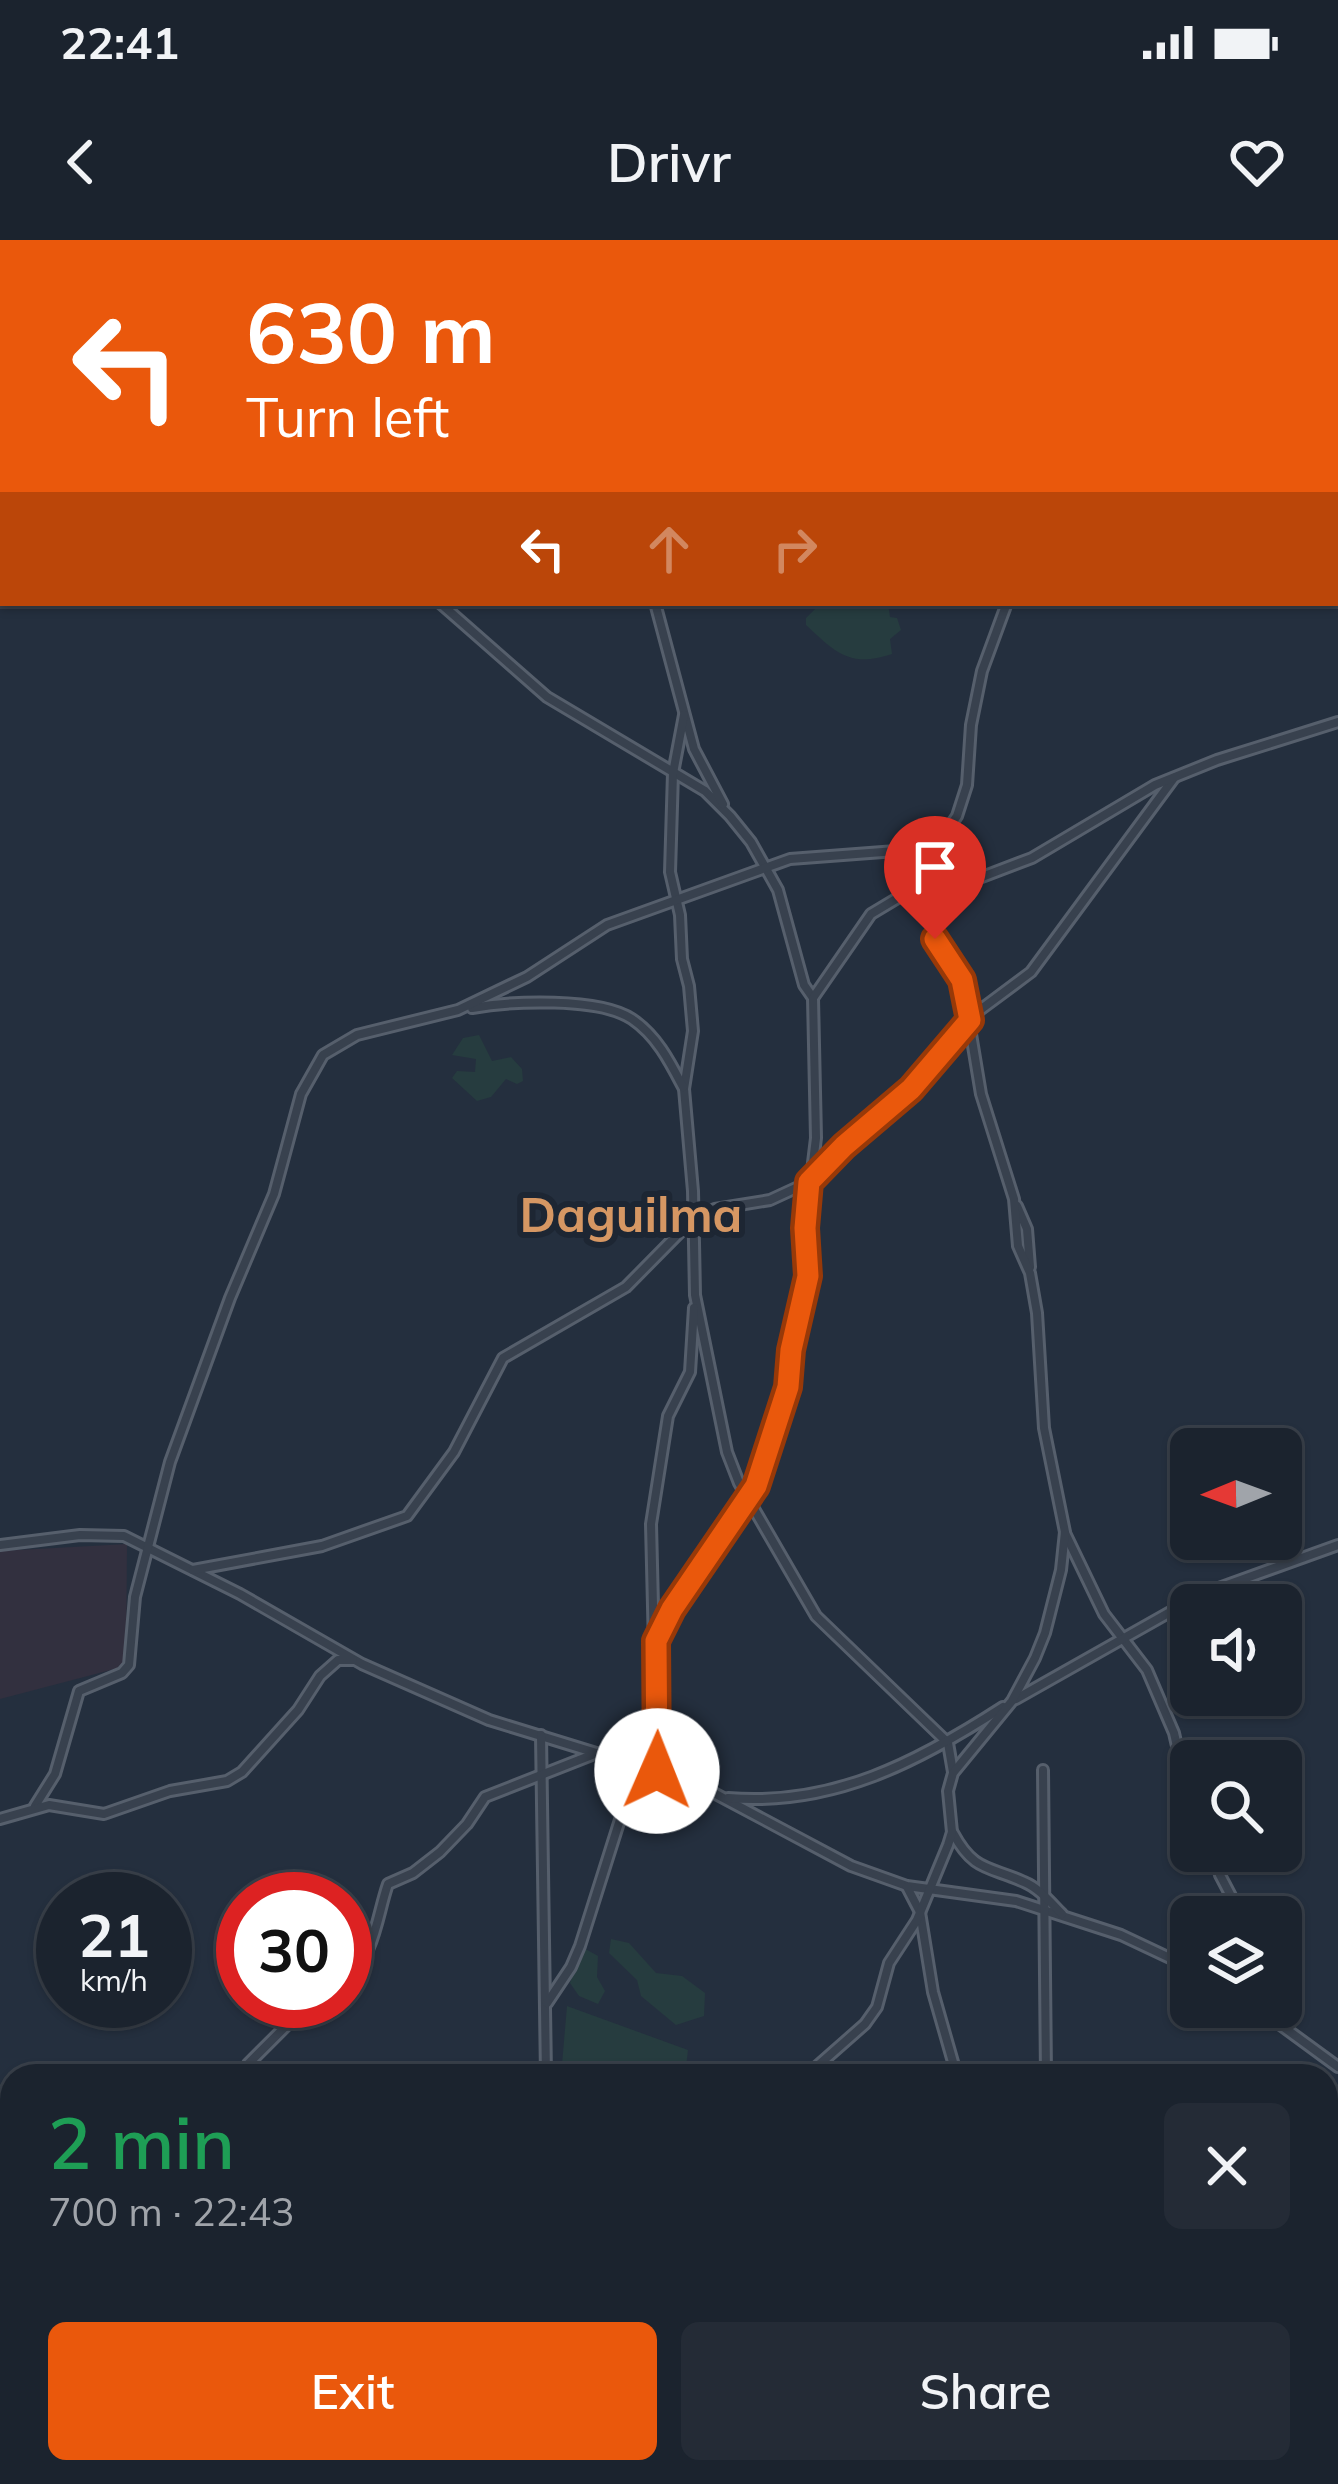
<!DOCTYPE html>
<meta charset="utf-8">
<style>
body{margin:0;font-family:Mulish,sans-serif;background:#242b36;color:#f1f3f6;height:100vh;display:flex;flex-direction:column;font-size:45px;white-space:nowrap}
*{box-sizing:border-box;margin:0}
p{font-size:39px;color:#a0a4aa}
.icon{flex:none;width:66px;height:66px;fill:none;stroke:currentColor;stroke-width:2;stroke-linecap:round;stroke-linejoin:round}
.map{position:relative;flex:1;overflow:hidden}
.sheet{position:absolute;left:0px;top:1824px;width:1338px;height:420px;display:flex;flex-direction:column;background:#1b232e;border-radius:36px 36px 0 0;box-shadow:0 3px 9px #0004,0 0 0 3px #39404a}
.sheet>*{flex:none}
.banner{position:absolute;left:0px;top:0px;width:1338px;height:366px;box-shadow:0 3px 9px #0004,0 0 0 3px #39404a;background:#ea580c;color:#fff;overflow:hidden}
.needle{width:78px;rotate:269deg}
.buttons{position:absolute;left:1170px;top:1188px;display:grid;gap:24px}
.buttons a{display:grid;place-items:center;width:132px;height:132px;border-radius:18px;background:#1b232e;box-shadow:0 3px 9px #0004,0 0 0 3px #39404a;font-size:60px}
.speed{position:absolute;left:36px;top:1632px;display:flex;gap:24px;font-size:60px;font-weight:700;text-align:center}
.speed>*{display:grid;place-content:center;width:156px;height:156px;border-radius:50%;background:#1b232e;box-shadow:0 3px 9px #0004,0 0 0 3px #39404a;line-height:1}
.speed small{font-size:30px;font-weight:400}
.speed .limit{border:18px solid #d22;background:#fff;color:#111}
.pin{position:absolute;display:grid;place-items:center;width:102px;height:102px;color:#fff;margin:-123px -51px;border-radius:50% 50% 50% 0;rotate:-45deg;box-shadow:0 0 12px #0007}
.pin .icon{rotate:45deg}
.me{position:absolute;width:132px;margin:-66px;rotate:1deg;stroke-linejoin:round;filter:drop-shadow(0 0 9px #0008)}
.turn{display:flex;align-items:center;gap:42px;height:252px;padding:0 48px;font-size:54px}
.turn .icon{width:156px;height:156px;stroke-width:2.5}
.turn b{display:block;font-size:84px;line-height:102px}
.lanes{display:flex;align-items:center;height:114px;padding:0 48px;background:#0003;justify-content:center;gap:60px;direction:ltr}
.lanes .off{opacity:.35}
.round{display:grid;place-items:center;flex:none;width:126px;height:126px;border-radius:18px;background:#242b36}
.head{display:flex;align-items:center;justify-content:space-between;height:204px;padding:0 48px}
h1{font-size:72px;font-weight:600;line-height:90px;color:#1e9e55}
.button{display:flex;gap:24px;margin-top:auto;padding:24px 48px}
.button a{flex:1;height:138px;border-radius:18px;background:#ea580c;color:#fff;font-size:48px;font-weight:600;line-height:138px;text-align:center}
.button a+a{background:#242b36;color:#f1f3f6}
.status{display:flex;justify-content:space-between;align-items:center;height:84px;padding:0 60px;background:#1b232e;direction:ltr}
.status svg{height:33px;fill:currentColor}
header{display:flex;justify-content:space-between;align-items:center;height:156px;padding:0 48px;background:#1b232e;font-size:54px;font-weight:600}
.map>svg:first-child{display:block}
.medical{fill:#32303f}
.green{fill:#263c3f}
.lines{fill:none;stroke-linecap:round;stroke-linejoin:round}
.minor-casing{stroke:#565f6c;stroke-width:14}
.minor{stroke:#38414e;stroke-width:8}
.route-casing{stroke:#983908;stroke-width:30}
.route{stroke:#ea580c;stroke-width:21}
.labels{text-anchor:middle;stroke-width:12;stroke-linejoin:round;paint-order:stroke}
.quarter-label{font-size:48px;font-weight:bold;fill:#d69763;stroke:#1d2633}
</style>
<div class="status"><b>22:41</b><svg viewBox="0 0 49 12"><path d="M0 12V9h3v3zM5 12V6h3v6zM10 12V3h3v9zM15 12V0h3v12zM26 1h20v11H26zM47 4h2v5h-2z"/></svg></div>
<header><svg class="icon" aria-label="back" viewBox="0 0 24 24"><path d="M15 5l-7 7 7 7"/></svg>Drivr<svg class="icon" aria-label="heart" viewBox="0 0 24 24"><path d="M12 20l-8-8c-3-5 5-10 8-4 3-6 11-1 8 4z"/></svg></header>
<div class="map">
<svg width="1338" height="2244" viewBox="0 0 1338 2244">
<rect width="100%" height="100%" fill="#242f3e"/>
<polygon class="medical" points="127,1304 126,1426 0,1459 0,1311"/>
<g class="green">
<path d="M 821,363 L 888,363 L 890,377 L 897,378 L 901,390 L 890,399 L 892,414 C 850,428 836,413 806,385 L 806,378 Z"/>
<polygon points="479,795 492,821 511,817 522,829 523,841 517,844 506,839 491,857 477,861 452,838 457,831 475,832 476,819 452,815 463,798"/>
<polygon points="611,1699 629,1703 656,1733 682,1736 705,1753 704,1776 676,1785 641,1756 637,1740 609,1713"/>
<polygon points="580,1706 598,1716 597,1737 605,1751 598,1764 579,1756 570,1743"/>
<polygon points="567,1766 688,1810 685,1836 561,1836"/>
<polygon points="123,2232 284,2232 282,2244 119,2244"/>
</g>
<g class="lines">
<g class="minor-casing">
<g id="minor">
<polyline points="1091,0 1096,3"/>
<polyline points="619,3 620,0"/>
<polyline points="1195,3 1196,0"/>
<polyline points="0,167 3,169"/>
<polyline points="1335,190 1338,192"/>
<polyline points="440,363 547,457 705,551 730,576 751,602 778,650 804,745 813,758"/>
<polyline points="655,363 694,509 723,564"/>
<polyline points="684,475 673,533 670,632 680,675 682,719 689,746 693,791 684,849 693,951 695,1055 727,1212 739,1243 816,1376 948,1503 953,1532"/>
<polyline points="927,646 965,637"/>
<path d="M 472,768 C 511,761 599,757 632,779 C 657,796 670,822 683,847"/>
<polyline points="1017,966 1027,989 1030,1027"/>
<polyline points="1065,1293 1104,1374 1147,1430 1174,1493 1184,1537 1191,1548"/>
<polyline points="0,1305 80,1295 124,1296 240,1354 362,1424 489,1480 697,1544 851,1626 907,1646 1016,1661 1121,1695 1191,1728"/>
<polyline points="193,1330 322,1306 407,1276 454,1212 503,1118 626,1047 694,978 715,969 770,960 809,942 844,906 911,849 980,770 1031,732 1174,538"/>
<polyline points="656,1401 672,1369 749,1261 788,1147 791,1110 808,1036 805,988 816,898 813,758 871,674 916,647 934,625 934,609 957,576 967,545 971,485 982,431 1007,363"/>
<polyline points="1016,1459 1202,1354 1338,1305"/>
<polyline points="541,1495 546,1836"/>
<polyline points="1043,1530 1046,1836"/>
<polyline points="657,1531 651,1284 668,1176 690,1132 694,1068"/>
<path d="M 728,1558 C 832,1567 918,1522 1003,1467"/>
<polyline points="35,1566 55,1534 79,1451 122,1433 129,1425 135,1357 170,1222 230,1058 274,954 301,854 323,815 357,795 458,770 527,737 607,685 790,619 896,611 963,635 982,637 1032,618 1155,545 1217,520 1338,482"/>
<polyline points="0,1579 49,1565 104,1574 170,1551 227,1541 242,1532 298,1470 320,1436 338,1420 353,1420"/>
<path d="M 953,1593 C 974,1632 989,1626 1024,1642 C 1039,1648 1051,1663 1062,1674"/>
<polyline points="1214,1611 1220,1635 1242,1677"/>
<polyline points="907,1647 920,1672 933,1752 957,1836"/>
<path d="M 345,1738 C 375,1718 377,1675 388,1644 L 413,1633 L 440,1612 L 467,1584 L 485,1557 L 597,1513"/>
<polyline points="547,1763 571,1727 580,1706 655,1469"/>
<polyline points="1256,1767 1338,1827"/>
<polyline points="243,1836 248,1824 311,1761"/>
<polyline points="806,1836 865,1784 877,1767 889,1723 917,1680 948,1605 952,1592 948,1551 953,1533 1012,1461 1035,1418 1045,1393 1061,1330 1065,1292 1044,1188 1037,1073 1030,1033 1018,1006 1014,959 981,854 962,740 935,699 929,651 934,625"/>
<polyline points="1326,2172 1338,2172"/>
<polyline points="0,2216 12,2212"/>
<polyline points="553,2232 554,2244"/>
<polyline points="988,2232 989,2244"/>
<polyline points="1050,2232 1050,2244"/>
<polyline points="654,2244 656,2232"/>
</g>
</g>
<use href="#minor" class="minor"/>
</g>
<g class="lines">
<g class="route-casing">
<polyline id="route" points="657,1531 656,1401 672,1369 756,1246 788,1147 791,1110 808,1036 805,988 809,942 844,906 911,849 970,780 962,740 935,699"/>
</g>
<use href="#route" class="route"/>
</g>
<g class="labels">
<g class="quarter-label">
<text x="631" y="992">Daguilma</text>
</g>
</g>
</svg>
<div class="buttons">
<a><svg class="needle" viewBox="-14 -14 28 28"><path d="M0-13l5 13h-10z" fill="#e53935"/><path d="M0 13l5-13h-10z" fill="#a0a4aa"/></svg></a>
<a><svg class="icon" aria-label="sound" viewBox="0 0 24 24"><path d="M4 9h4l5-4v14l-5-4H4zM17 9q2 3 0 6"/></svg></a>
<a><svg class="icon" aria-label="search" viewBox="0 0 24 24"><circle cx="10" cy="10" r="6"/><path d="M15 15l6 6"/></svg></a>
<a><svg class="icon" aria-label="layers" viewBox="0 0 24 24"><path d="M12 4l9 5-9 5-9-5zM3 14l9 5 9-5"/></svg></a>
</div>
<div class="speed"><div>21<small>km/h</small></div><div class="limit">30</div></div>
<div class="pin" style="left:935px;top:699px;background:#d93025"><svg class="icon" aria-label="arrive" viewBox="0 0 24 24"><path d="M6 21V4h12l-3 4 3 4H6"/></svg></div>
<svg class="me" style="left:657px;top:1531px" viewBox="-20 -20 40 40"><circle r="19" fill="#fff"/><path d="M0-13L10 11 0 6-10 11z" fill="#ea580c"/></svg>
<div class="banner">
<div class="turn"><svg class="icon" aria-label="left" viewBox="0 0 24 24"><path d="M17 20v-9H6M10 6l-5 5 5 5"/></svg><div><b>630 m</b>Turn left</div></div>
<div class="lanes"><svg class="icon" aria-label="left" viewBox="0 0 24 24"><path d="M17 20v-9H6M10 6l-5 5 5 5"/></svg><svg class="icon off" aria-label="ahead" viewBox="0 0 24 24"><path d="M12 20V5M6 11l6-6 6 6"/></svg><svg class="icon off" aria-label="right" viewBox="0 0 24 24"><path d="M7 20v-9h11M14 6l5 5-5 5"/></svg></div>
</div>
<section class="sheet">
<div class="head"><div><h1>2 min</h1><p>700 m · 22:43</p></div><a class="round"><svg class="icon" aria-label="close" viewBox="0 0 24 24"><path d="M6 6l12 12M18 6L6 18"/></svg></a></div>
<div class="button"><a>Exit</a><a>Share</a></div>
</section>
</div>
